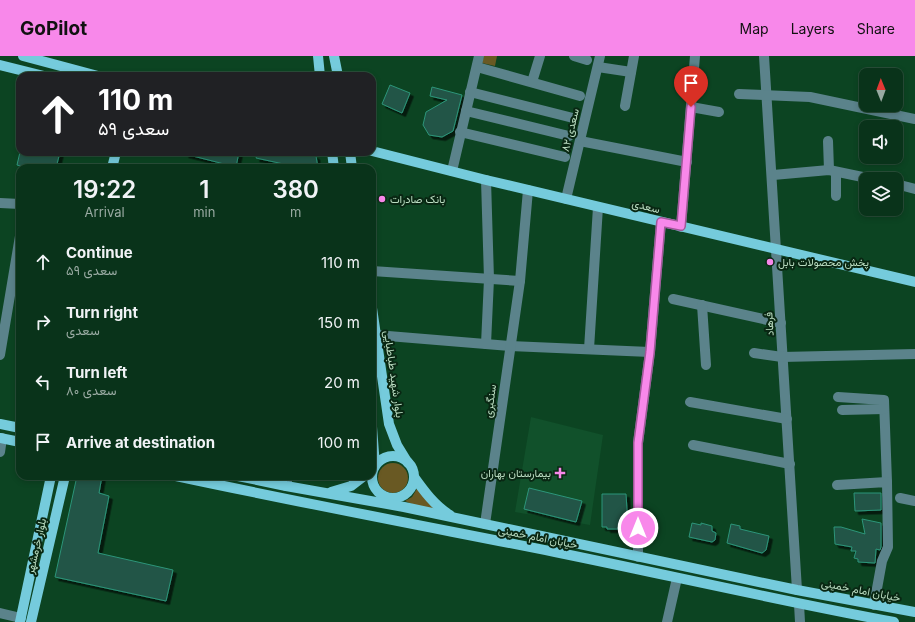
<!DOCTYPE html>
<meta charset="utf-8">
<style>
body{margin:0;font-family:Inter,Vazirmatn,sans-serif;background:#173f27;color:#f1f3f6;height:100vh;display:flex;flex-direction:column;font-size:15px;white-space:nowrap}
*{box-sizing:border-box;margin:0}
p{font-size:13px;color:#99aaa2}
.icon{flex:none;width:22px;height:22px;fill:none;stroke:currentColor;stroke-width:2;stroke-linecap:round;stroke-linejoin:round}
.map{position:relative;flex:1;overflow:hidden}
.drawer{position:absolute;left:16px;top:108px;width:360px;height:316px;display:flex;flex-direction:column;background:#09331a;border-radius:12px;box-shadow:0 2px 6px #0003,0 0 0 1px #294e39}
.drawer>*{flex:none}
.guide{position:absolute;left:16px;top:16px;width:360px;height:84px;border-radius:12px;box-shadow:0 2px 6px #0003,0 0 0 1px #294e39;background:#202124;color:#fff;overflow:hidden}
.needle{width:26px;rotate:359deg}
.buttons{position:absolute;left:859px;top:12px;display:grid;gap:8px}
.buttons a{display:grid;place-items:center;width:44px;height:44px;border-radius:8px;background:#09331a;box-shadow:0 2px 6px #0003,0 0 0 1px #294e39;font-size:20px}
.pin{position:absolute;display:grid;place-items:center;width:34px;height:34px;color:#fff;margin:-41px -17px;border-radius:50% 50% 50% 0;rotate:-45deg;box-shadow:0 0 4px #0007}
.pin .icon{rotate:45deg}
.me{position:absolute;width:44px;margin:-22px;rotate:0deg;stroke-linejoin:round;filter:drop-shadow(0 0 3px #0008)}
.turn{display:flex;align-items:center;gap:14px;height:84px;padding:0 16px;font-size:18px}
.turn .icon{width:52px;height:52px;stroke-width:2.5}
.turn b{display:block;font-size:28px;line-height:34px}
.eta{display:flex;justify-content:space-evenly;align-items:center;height:68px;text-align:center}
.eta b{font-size:24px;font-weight:600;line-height:28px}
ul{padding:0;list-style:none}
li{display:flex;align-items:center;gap:12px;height:60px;padding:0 16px}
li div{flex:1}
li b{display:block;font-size:15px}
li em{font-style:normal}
header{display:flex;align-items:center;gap:24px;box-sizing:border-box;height:56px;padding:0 20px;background:#f888ea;color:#111}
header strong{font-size:19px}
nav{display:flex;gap:22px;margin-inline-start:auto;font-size:14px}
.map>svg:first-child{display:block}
.built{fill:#11512b}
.green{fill:#695923}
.building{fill:#215546;stroke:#2d957a;filter:url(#shadow)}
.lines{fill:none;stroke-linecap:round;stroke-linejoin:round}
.minor{stroke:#5b838b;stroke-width:10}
.major{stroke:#75cbdc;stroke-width:10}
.route-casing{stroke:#a15898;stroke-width:10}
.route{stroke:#f888ea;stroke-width:7}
.poi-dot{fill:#f888ea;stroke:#092713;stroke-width:1.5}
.labels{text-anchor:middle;stroke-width:4;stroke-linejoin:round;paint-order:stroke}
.street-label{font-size:11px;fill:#badcc1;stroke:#092713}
.poi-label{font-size:11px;fill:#badcc1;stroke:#092713;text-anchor:start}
</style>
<header>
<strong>GoPilot</strong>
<nav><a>Map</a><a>Layers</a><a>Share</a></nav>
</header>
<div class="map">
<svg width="915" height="566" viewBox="0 0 915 566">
<defs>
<filter id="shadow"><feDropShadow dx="3.5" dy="3.5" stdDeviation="0" flood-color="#0009"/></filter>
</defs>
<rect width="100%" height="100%" fill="#0c4422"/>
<polygon class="built" points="531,361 603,379 590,469 515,456"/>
<g class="green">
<polygon points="484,0 497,0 495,10 482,7"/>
<circle cx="393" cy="422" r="15"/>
<polygon points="418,431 435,454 421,452 405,445 412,441"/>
</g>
<g class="building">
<polygon points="390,29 410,37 402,57 382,48"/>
<polygon points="432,31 462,39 453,75 442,81 429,79 423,69 426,56 447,44 430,40"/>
<polygon points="20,96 60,96 56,112 27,112 17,109"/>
<polygon points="186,96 239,96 236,111 185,98"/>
<polygon points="258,96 298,96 316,100 318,112 302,112 256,102"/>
<polygon points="77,420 102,420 99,437 109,440 98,497 173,514 166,545 55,521"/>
<polygon points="529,432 582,445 576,466 524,453"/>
<polygon points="854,437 881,437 881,454 855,455"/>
<polygon points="602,438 626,438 628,470 618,471 618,473 607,473 607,471 602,471"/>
<polygon points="862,463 881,467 881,491 880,494 876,493 875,507 858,506 858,503 854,502 856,495 851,495 852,491 835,488 834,471 841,471 865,478"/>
<polygon points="692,467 701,469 701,467 712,470 712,475 716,477 715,484 712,486 689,481"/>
<polygon points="731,468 740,470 740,473 769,480 766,494 762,497 727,487"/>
</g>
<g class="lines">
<g class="minor">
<polyline points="574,0 587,4"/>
<polyline points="764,0 797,534"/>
<polyline points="477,11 580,40"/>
<polyline points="598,11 631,16"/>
<polyline points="532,26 540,0"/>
<polyline points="470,36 573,62"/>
<polyline points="739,38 810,41 915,63"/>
<polyline points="625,50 634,0"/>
<polyline points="691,51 719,56"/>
<polyline points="466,55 569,80"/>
<polyline points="460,76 565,101"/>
<polyline points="580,85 687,106"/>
<polyline points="828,85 829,114"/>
<polyline points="452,115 479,0"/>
<polyline points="773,119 829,114 872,123"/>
<polyline points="486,124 489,223 486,288"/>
<polyline points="896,128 915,133"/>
<polyline points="836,140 836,116"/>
<polyline points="566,143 600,0"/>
<polyline points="0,147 20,148"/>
<polyline points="681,171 695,0"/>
<polyline points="372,215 520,225"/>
<polyline points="673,243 781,267"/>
<polyline points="702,249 706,309"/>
<polyline points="376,279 510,290 650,296"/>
<polyline points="589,293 598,151"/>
<polyline points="754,297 782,301 915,298"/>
<polyline points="0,299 20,180"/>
<polyline points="838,341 884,344 887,426"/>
<polyline points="690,346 787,363"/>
<polyline points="842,354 884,353"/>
<polyline points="693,389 790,408"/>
<polyline points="0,396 2,382"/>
<polyline points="837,429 887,426 888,491 882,505 874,549"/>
<polyline points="286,430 288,420"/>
<polyline points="900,442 915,445"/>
<polyline points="485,468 520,225 528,134"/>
<polyline points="638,501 638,387 650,296 661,166"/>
<polyline points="799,548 800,566"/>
<polyline points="0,557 21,562"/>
<polyline points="667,566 677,522"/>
</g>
<g class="major">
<polyline points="23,0 98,20"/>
<polyline points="318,0 320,20"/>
<polyline points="334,0 338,20"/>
<polyline points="0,9 44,20"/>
<polyline points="372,95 486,124 915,226"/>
<polyline points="332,96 334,112"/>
<polyline points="350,96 352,112"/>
<polyline points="112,112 116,96"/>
<polyline points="372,252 389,368 397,389 408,407"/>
<polyline points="0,368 20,372"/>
<polyline points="372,371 375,410"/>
<polyline points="0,382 20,386"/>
<circle cx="393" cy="421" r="21"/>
<path d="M 176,420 C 302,447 429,471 555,496 C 668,519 781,545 894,566"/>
<polyline points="238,420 286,430 404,451 797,534 915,556"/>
<path d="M 414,421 C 424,435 435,450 450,459"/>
<polyline points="331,436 351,430 364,420"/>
<polyline points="20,566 51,420"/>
<polyline points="31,566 65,420"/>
</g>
</g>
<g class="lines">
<g class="route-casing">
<polyline id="route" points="638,472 638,387 650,296 661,166 681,170 691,51"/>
</g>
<use href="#route" class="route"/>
</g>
<g class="poi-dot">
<circle cx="382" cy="143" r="4"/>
<circle cx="770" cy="206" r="4"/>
<path d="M558 411h4v4h4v4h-4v4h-4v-4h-4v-4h4z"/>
</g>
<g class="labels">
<g class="street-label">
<text transform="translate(570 74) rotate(-76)" y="4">سعدی ۸۲</text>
<text transform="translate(646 150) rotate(14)" y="4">سعدی</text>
<text transform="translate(769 268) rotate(-93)" y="4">فرهاد</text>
<text transform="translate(394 318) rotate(82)" y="4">بلوار شهید طباطبایی</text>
<text transform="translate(490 345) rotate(-82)" y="4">سنگبری</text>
<text transform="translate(538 481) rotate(11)" y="4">خیابان امام خمینی</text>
<text transform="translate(36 490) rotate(-77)" y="4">بلوار خرمشهر</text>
<text transform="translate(861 534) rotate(11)" y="4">خیابان امام خمینی</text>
</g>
<g class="poi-label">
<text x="390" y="147">بانک صادرات</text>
<text x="778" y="210">پخش محصولات بابل</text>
<text x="551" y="421" text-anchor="end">بیمارستان بهاران</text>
</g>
</g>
</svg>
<div class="buttons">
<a><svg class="needle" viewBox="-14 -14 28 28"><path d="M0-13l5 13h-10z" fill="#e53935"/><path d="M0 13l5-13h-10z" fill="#99aaa2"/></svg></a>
<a><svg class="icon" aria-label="sound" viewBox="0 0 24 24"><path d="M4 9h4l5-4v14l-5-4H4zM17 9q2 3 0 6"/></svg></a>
<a><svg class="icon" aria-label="layers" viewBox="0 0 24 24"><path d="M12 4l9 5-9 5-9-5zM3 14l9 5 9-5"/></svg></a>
</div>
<div class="pin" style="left:691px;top:51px;background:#d93025"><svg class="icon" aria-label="arrive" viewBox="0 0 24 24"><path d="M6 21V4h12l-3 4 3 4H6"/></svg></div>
<svg class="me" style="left:638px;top:472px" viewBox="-20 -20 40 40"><circle r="17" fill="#f888ea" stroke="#fff" stroke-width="3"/><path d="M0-11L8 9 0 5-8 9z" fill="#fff"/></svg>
<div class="guide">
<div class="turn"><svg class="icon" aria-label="ahead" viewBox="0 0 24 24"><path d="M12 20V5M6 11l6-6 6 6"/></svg><div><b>110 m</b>سعدی ۵۹</div></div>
</div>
<section class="drawer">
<div class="eta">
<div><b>19:22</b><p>Arrival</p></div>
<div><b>1</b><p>min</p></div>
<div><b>380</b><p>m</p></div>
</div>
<ul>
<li><svg class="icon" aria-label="ahead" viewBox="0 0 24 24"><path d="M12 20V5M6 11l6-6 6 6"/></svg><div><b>Continue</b><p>سعدی ۵۹</p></div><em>110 m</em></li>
<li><svg class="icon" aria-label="right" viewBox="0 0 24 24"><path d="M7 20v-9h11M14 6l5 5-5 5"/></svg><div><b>Turn right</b><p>سعدی</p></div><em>150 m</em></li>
<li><svg class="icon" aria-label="left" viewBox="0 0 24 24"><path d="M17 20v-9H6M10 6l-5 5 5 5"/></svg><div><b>Turn left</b><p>سعدی ۸۰</p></div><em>20 m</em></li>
<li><svg class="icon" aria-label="arrive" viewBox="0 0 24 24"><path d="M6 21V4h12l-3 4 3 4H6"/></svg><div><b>Arrive at destination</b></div><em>100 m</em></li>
</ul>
</section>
</div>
